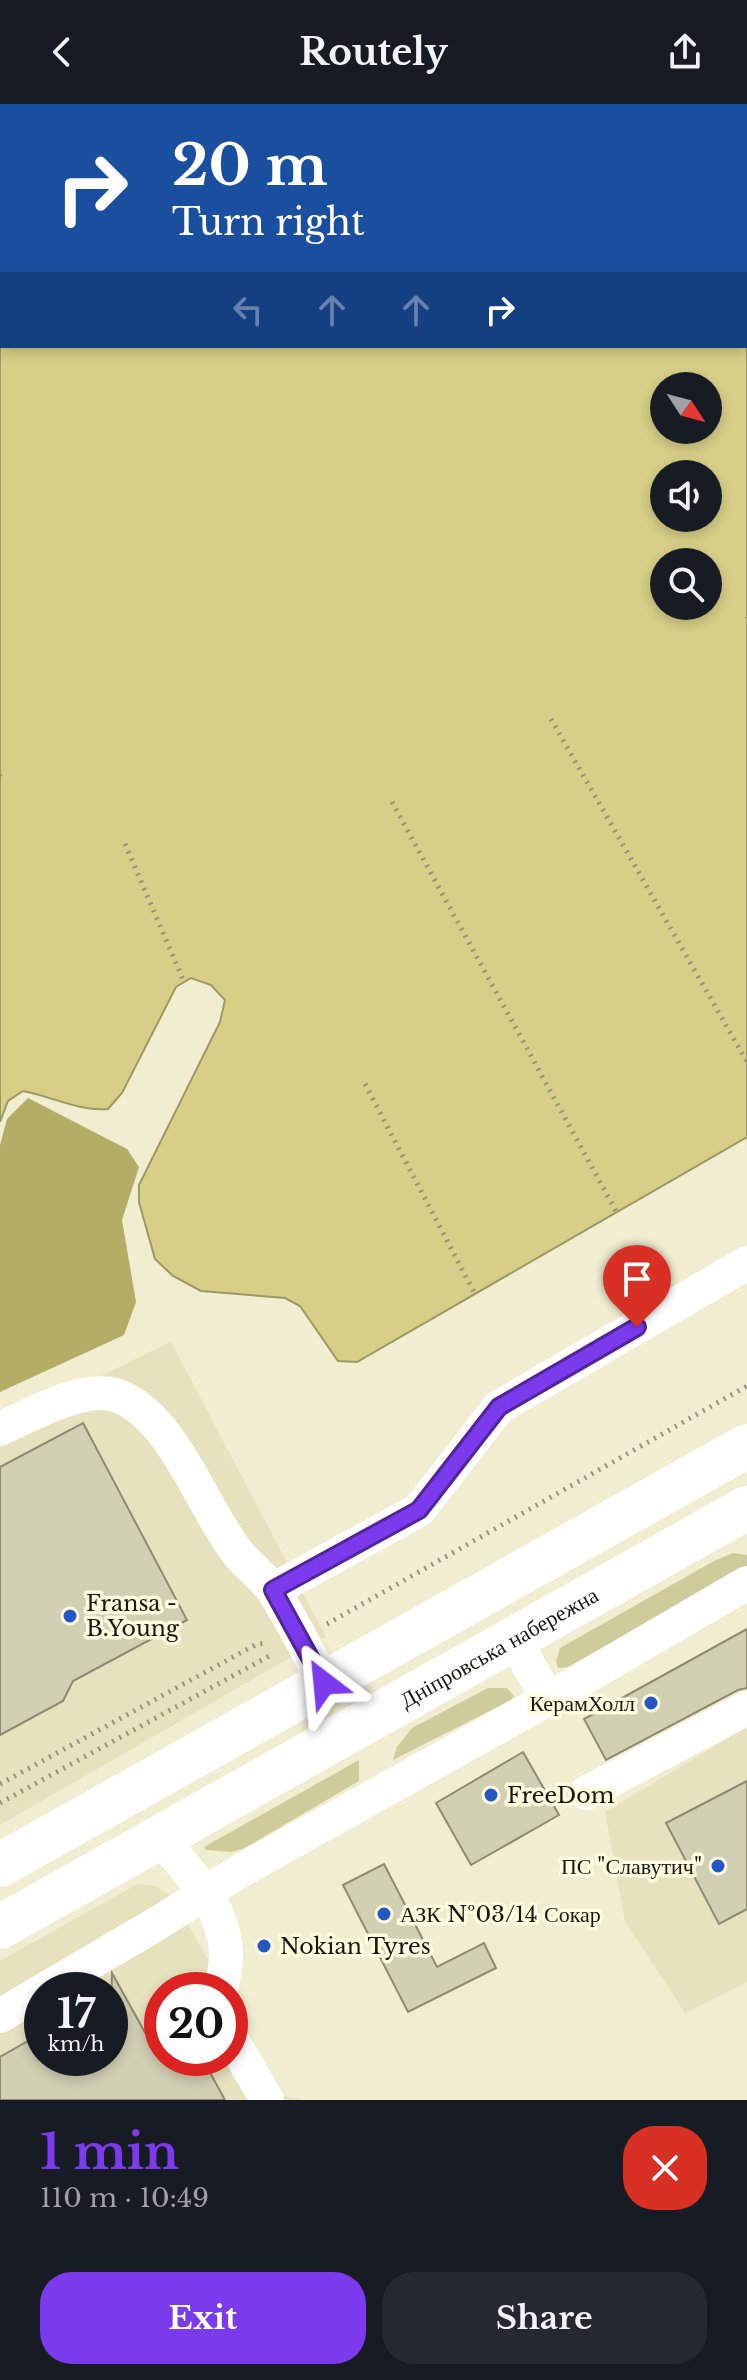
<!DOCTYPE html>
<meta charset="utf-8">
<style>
body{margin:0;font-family:"Libre Baskerville",serif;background:#242831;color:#f1f3f6;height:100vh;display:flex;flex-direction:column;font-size:30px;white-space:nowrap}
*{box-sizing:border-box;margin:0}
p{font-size:26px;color:#9ea1a6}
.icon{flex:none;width:44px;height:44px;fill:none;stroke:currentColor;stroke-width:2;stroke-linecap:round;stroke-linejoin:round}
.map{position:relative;height:1996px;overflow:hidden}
.drawer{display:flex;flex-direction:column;background:#171b24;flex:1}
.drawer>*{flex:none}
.banner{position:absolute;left:0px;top:0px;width:748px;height:244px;box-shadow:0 4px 12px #0003;background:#1a4fa0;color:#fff;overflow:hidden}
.needle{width:52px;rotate:126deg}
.tools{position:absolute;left:650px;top:268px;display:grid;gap:16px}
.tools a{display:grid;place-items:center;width:72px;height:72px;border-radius:50%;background:#171b24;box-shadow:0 4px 12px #0003;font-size:40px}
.speed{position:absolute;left:24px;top:1868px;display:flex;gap:16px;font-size:40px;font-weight:700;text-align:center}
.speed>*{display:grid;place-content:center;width:104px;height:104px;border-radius:50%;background:#171b24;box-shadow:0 4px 12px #0003;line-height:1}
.speed small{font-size:20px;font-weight:400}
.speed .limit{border:12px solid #d22;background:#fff;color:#111}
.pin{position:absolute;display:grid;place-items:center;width:68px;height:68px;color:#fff;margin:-82px -34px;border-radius:50% 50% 50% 0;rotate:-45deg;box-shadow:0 0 8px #0007}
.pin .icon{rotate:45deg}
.me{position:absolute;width:88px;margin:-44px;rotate:331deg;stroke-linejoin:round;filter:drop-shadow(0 0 6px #0008)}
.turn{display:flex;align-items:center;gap:28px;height:168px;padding:0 40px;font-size:36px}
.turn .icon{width:104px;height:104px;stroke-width:2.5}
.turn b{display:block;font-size:56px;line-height:68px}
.lanes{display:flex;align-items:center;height:76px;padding:0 40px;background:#0003;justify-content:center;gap:40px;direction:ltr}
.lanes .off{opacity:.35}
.round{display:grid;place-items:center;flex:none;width:84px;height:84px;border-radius:32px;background:#242831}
.headline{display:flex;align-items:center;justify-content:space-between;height:136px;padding:0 40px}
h1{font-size:48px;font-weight:700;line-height:60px;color:#7c3aed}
.button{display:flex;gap:16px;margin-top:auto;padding:16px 40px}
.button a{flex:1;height:92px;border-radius:32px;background:#7c3aed;color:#fff;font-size:32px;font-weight:700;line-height:92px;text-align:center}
.button a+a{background:#242831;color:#f1f3f6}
header{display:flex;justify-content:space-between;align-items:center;height:104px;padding:0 40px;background:#171b24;font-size:36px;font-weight:700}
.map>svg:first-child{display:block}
.built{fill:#e6e2be;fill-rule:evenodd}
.green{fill:#cfcb9b}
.forest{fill:#b4ad65}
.water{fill:#d7cf87;stroke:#9e9863;stroke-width:2;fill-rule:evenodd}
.building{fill:#d2d0b3;stroke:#8e8b71;stroke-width:2}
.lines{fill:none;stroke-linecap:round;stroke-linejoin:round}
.path{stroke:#95937e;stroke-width:5;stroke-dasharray:2 6;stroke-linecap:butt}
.minor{stroke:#fff;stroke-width:34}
.major{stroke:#fff;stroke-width:44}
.route-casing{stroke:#51269a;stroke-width:20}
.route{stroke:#7c3aed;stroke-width:14}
.poi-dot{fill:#2457c5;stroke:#fdfbdd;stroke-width:3}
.labels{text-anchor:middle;stroke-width:7;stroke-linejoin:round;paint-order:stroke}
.poi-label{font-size:22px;fill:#19180e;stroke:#fdfbdd;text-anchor:start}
.street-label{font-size:22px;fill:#19180e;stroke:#fdfbdd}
</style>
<header><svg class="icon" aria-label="back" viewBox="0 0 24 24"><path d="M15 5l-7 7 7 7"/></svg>Routely<svg class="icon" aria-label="share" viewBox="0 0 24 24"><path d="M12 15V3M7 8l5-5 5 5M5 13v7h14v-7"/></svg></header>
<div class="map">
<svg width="747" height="1996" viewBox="0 0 747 1996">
<rect width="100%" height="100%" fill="#f0edd0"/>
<g class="built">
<polygon points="171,1238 326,1533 0,1721 0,1321"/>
<polygon points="747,1623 747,1878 685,1909 625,1817 605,1708"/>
<path d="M 137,1780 L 155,1782 L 172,1792 L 225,1886 L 162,1886 L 162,1954 L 230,1954 L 230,1896 L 283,1992 L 303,1996 L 0,1996 L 0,1857 ZM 42,1886 L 110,1886 L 110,1954 L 42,1954 Z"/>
</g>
<g class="green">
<polygon points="733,1449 747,1451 747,1463 568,1563 558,1564 556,1557 560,1544 714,1457"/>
<polygon points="488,1584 507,1584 514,1592 511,1596 393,1656 397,1643 412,1624"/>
<polygon points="359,1656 359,1677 243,1745 231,1748 206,1746 204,1743"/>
</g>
<polygon class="forest" points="28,994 127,1045 139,1063 122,1116 136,1198 124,1231 0,1288 0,1041 7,1015"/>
<path class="water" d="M 0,0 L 747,0 L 747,1033 L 357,1258 L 338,1257 L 300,1202 L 285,1194 L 201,1187 L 173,1172 L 155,1155 L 139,1098 L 139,1081 L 220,918 L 225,896 L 211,881 L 191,874 L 176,883 L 122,989 L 108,1005 C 80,1008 51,992 23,987 L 8,997 L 0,1018 ZM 2,2 L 746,2 L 746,242 L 2,242 ZM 664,282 L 708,282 L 708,326 L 664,326 ZM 664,370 L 708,370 L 708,414 L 664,414 ZM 664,458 L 708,458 L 708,502 L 664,502 Z"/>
<g class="building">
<polygon points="83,1319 187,1516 73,1577 63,1597 0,1631 0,1363"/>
<polygon points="747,1525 747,1584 738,1586 606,1656 584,1615"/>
<polygon points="523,1648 559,1711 471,1761 436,1699"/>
<polygon points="747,1677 747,1805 719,1820 666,1719"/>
<polygon points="384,1760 437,1863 484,1839 496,1864 408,1908 343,1781"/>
<polygon points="112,1869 148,1934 162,1926 162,1954 202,1954 225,1996 0,1996 0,1953 42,1929 42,1954 110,1954"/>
</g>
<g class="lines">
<g class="path">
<polyline points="747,513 747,514"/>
<polyline points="551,615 747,958"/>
<polyline points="0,671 1,670"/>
<polyline points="392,698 617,1109"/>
<polyline points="125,740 184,878"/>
<polyline points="365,980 475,1190"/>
<polyline points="327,1520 747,1282"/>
<polyline points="0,1680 257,1540 267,1539"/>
<polyline points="0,1699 273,1550"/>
</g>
<g class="minor">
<path d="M 0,1325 C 30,1311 88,1278 121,1293 C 175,1317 202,1403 237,1448 C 248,1462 264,1473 274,1488 C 293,1517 308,1549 324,1579"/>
<polyline points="273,1486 419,1406 499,1303 747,1159"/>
<polyline points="514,1535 548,1595"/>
<polyline points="586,1689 747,1604"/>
<path d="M 160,1734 C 188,1767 224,1802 226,1848 C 227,1860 223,1874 221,1886"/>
<polyline points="44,1886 158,1819 240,1767 548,1595 747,1479"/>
<polyline points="0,1912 42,1887"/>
<polyline points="230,1932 267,1996"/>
</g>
<g class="major">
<polyline points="0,1761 747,1342"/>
<path id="s1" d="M 0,1823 L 747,1404"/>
</g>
</g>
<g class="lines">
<g class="route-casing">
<polyline id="route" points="324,1579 273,1486 419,1406 499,1303 637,1223"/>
</g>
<use href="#route" class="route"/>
</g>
<g class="poi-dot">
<circle cx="70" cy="1512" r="8"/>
<circle cx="651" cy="1599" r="8"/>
<circle cx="491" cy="1691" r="8"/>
<circle cx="718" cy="1762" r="8"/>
<circle cx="384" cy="1810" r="8"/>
<circle cx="264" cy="1842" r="8"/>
</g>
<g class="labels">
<g class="poi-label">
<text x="86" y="1507">Fransa -<tspan x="86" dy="25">B.Young</tspan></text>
<text x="635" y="1607" text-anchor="end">КерамХолл</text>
<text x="507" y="1699">FreeDom</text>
<text x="702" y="1770" text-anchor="end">ПС "Славутич"</text>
<text x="400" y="1818">АЗК №03/14 Сокар</text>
<text x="280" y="1850">Nokian Tyres</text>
</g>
<g class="street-label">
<text dy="8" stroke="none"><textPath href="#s1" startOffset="572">Дніпровська набережна</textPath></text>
</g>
</g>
</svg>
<div class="tools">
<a><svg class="needle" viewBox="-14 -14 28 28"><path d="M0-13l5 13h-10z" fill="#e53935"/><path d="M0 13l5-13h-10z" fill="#9ea1a6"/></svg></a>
<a><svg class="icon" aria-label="sound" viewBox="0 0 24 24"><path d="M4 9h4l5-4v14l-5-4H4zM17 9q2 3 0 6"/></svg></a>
<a><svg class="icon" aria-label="search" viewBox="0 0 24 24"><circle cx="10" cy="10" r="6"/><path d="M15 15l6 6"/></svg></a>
</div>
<div class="speed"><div>17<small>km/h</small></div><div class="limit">20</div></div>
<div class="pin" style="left:637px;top:1223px;background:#d93025"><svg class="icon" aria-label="arrive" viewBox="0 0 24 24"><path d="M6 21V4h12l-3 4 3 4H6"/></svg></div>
<svg class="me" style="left:324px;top:1579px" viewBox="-20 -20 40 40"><path d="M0-17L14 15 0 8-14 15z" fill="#7c3aed" stroke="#fff" stroke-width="4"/></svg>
<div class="banner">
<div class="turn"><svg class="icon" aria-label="right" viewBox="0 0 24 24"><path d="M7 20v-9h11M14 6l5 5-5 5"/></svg><div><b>20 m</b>Turn right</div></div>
<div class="lanes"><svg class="icon off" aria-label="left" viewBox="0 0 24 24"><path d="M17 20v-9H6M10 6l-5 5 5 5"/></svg><svg class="icon off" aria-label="ahead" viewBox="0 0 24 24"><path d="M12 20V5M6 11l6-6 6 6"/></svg><svg class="icon off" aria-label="ahead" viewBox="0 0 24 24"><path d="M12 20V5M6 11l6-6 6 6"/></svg><svg class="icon" aria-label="right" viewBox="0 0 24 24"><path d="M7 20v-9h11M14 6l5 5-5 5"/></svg></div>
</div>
</div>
<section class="drawer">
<div class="headline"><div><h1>1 min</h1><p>110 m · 10:49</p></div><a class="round" style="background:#d93025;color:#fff"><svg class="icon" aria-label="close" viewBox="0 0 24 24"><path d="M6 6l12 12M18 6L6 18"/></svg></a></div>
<div class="button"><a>Exit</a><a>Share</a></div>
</section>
